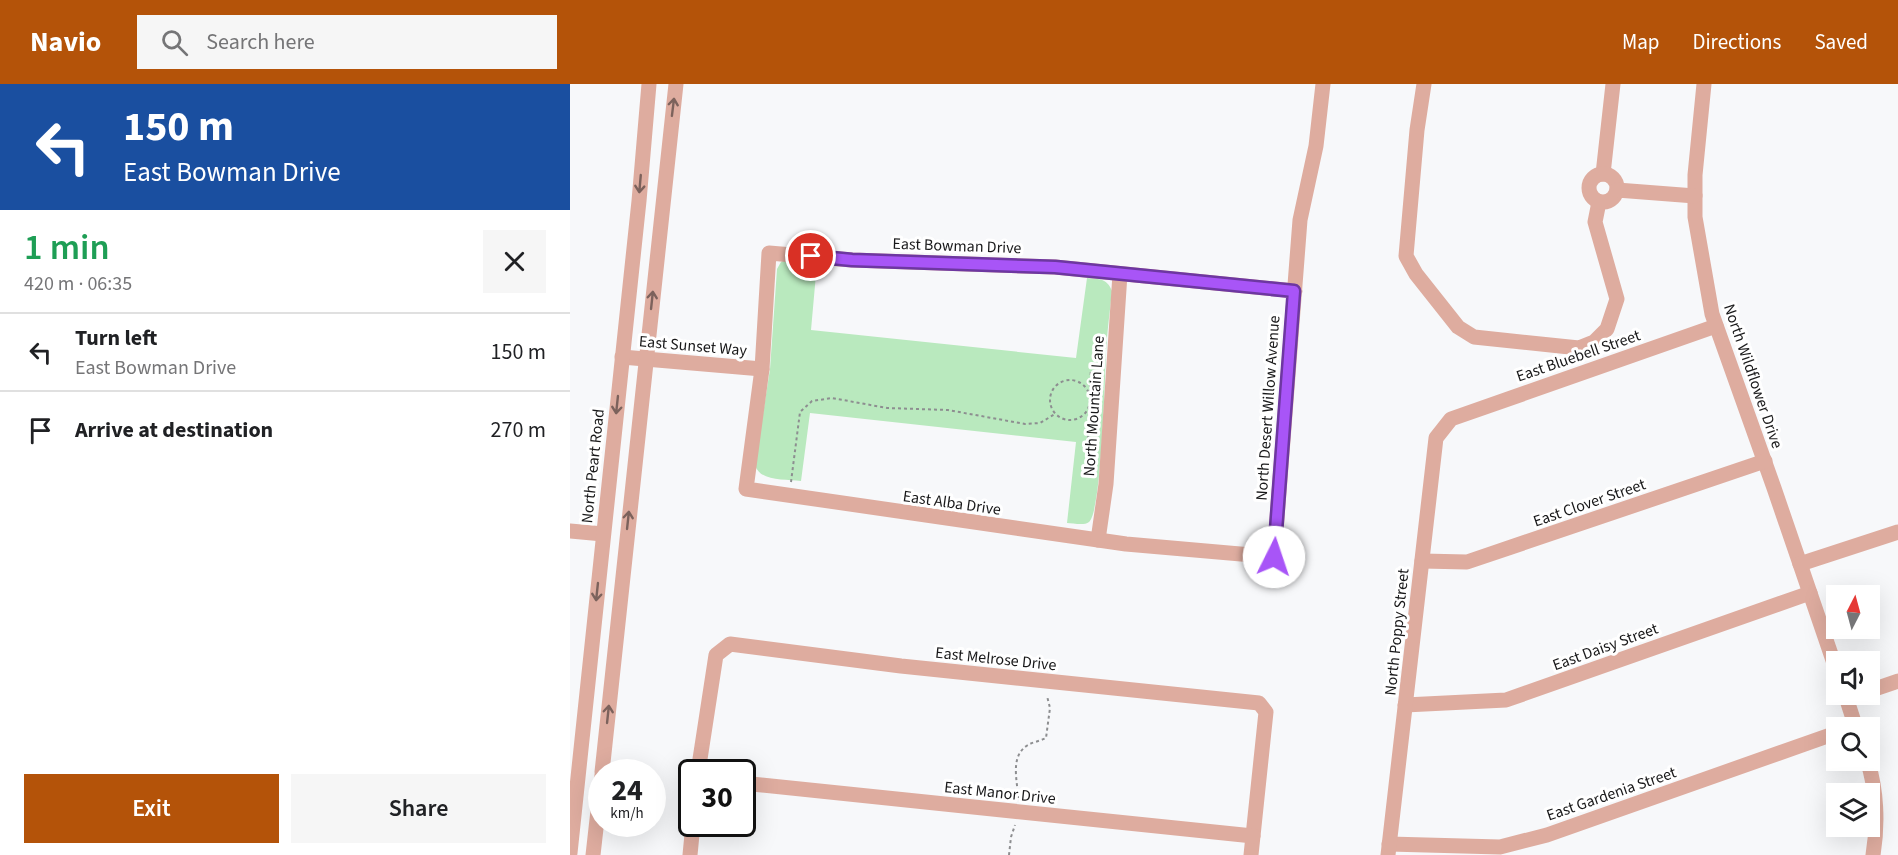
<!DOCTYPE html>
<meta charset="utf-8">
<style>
body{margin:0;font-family:"Source Sans 3",sans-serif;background:#f6f6f6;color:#202124;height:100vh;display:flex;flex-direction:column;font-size:22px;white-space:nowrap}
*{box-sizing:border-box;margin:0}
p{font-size:20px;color:#757577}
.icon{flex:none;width:33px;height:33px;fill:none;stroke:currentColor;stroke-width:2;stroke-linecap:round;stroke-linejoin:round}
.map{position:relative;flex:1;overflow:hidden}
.sheet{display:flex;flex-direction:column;background:#fff;width:570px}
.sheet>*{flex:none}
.hud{background:#1a4fa0;color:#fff;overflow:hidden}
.needle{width:39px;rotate:6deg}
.controls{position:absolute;left:1256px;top:501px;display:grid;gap:12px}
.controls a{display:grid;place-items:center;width:54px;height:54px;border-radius:0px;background:#fff;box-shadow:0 6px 24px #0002;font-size:30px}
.speed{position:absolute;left:18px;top:675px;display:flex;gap:12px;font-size:30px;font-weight:700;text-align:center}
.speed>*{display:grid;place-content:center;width:78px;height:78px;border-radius:50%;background:#fff;box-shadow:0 6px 24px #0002;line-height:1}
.speed small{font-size:15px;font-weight:400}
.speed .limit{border:3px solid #111;border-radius:9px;background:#fff;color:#111}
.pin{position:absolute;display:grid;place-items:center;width:51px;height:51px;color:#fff;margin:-26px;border:3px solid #fff;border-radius:50%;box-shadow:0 2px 6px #0007}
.me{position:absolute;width:66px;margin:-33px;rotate:4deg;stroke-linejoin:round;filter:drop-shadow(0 0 4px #0008)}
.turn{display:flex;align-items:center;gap:21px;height:126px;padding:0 24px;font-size:27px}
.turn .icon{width:78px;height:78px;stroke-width:2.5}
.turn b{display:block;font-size:42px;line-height:51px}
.round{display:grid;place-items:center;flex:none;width:63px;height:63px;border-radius:0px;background:#f6f6f6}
.head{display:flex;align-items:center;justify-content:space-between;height:102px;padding:0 24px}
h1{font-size:36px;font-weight:600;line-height:45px;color:#1e9e55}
.primary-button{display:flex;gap:12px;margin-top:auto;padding:12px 24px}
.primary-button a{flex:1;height:69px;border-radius:0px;background:#b45309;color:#fff;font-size:24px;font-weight:600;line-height:69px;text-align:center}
.primary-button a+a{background:#f6f6f6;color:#202124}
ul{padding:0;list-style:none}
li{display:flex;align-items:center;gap:18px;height:78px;padding:0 24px;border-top:2px solid #e0e0e0}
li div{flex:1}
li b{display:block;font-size:22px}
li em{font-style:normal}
header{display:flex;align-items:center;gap:36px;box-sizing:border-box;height:84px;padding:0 30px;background:#b45309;color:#fff}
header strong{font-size:28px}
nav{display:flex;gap:33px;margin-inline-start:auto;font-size:21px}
.search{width:420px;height:54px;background:#f6f6f6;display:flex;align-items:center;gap:15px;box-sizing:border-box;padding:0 21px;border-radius:0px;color:#757577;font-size:22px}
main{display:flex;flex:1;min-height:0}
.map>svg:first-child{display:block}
.green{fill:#b9e9be}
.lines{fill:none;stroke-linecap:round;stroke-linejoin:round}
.path{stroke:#8d8e90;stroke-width:2;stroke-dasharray:3 3;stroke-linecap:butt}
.minor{stroke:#deac9f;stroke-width:15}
.oneway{stroke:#7c625c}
.route-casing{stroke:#6d37a1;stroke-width:15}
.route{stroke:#a855f7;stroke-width:10}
.labels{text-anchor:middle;stroke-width:6;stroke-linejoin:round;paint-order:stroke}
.street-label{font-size:16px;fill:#19191a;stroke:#fff}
</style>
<header>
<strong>Navio</strong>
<div class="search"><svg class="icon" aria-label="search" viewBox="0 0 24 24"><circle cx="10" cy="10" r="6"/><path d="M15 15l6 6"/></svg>Search here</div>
<nav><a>Map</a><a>Directions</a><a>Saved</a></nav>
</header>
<main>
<section class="sheet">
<div class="hud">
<div class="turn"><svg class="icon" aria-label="left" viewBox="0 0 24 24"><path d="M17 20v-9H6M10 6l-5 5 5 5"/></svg><div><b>150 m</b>East Bowman Drive</div></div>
</div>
<div class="head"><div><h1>1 min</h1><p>420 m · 06:35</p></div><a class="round"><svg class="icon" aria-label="close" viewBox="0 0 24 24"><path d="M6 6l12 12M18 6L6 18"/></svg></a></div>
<ul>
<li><svg class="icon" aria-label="left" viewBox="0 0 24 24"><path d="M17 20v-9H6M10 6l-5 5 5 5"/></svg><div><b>Turn left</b><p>East Bowman Drive</p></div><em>150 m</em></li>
<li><svg class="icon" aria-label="arrive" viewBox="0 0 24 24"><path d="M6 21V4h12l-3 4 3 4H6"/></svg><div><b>Arrive at destination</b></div><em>270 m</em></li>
</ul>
<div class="primary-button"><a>Exit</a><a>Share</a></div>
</section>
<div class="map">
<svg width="1328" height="771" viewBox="0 0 1328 771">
<rect width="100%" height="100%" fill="#f7f8fa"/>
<path class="green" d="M 216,175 L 247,179 L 241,246 L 506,274 L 517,194 C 529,195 537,194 542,207 C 540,227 537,247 536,268 C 535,292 532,427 519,438 C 514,442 503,439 497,439 L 506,358 L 240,329 L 231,397 C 215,395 190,398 185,381 L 200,285 L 207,185 L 211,178 Z"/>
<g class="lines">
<g class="path">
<circle cx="500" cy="316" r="20"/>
<polyline points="520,309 521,283 531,281"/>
<polyline points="520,321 517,374 523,377"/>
<polyline points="221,398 230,328 242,317 262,314 317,324 378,326 455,340 470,339 485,330"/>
<path d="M 448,714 C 448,698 439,672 458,661 C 463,658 470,657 476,654 L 480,624 L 477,612"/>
<polyline points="439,771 441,753 445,741"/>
</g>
<g class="minor">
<polyline points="854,0 847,46 836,172 846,190 888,243 904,253 1009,264 1024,258 1037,245 1047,215 1025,138 1029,118"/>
<polyline points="1134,0 1125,91 1125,133 1142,230 1204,404 1266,585"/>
<polyline points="1033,90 1043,0"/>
<circle cx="1033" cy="104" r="14"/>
<polyline points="1047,106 1125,112"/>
<polyline points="725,207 485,183 282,176 199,169 192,285 176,405 556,460 704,473 730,136 746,62 753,0"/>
<polyline points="52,273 192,285"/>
<polyline points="0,447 33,450"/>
<polyline points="528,456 536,400 550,190"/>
<polyline points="852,477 897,478 1195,377"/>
<polyline points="1230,480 1328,448"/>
<polyline points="1299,607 1328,597"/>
<polyline points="1275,610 1286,644"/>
<polyline points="835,621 936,616 1240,509"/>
<path d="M 1297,676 C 1307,705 1308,741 1303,771"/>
<polyline points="32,688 106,0"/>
<polyline points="128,688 146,571 160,560 331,582 689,619 696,628 681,771"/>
<polyline points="172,699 683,752"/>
<polyline points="819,760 930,763 977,751 1266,649"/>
<polyline points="0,769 69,117 79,0"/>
<polyline points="23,771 32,691"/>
<polyline points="120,771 123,740"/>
<polyline points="818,771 866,354 881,335 1146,242"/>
</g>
</g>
<defs><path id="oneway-shaft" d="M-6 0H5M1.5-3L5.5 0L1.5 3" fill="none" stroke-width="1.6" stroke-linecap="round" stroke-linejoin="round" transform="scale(1.5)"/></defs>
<g class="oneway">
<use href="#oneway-shaft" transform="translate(103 23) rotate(-83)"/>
<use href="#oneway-shaft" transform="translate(70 100) rotate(95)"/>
<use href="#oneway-shaft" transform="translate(82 216) rotate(-84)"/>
<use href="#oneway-shaft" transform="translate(47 321) rotate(96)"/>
<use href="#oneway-shaft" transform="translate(58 436) rotate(-84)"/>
<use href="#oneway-shaft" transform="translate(27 508) rotate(96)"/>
<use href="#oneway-shaft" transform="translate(38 630) rotate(-84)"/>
</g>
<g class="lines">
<g class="route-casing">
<polyline id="route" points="241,172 282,176 485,183 724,207 704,473"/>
</g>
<use href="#route" class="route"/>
</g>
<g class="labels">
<g class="street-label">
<text transform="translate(387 161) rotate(2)" y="6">East Bowman Drive</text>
<text transform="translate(123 261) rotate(5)" y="6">East Sunset Way</text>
<text transform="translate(1008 271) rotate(-19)" y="6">East Bluebell Street</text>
<text transform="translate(1184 292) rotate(71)" y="6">North Wildflower Drive</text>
<text transform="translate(523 322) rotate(-86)" y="6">North Mountain Lane</text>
<text transform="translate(697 324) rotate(-86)" y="6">North Desert Willow Avenue</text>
<text transform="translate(22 382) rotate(-84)" y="6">North Peart Road</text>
<text transform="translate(382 418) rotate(8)" y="6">East Alba Drive</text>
<text transform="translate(1019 418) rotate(-19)" y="6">East Clover Street</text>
<text transform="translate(826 548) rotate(-84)" y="6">North Poppy Street</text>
<text transform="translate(1035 562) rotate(-20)" y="6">East Daisy Street</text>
<text transform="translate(426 574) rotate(6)" y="6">East Melrose Drive</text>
<text transform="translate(430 708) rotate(6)" y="6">East Manor Drive</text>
<text transform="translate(1041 709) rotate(-19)" y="6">East Gardenia Street</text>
</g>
</g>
</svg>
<div class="controls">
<a><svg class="needle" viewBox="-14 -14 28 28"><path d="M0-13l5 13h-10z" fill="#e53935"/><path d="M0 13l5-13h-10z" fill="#757577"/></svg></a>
<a><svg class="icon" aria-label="sound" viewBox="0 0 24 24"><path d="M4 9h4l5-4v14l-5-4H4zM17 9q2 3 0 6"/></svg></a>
<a><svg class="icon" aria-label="search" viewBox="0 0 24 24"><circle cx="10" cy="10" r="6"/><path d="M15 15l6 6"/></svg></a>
<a><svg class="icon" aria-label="layers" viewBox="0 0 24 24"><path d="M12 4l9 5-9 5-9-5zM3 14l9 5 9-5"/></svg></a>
</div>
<div class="speed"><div>24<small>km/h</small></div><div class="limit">30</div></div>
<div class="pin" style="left:241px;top:172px;background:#d93025"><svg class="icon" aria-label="arrive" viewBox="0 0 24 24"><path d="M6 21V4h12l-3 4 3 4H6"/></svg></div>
<svg class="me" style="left:704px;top:473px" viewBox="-20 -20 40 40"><circle r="19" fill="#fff"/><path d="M0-13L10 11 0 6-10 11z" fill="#a855f7"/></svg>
</div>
</main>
